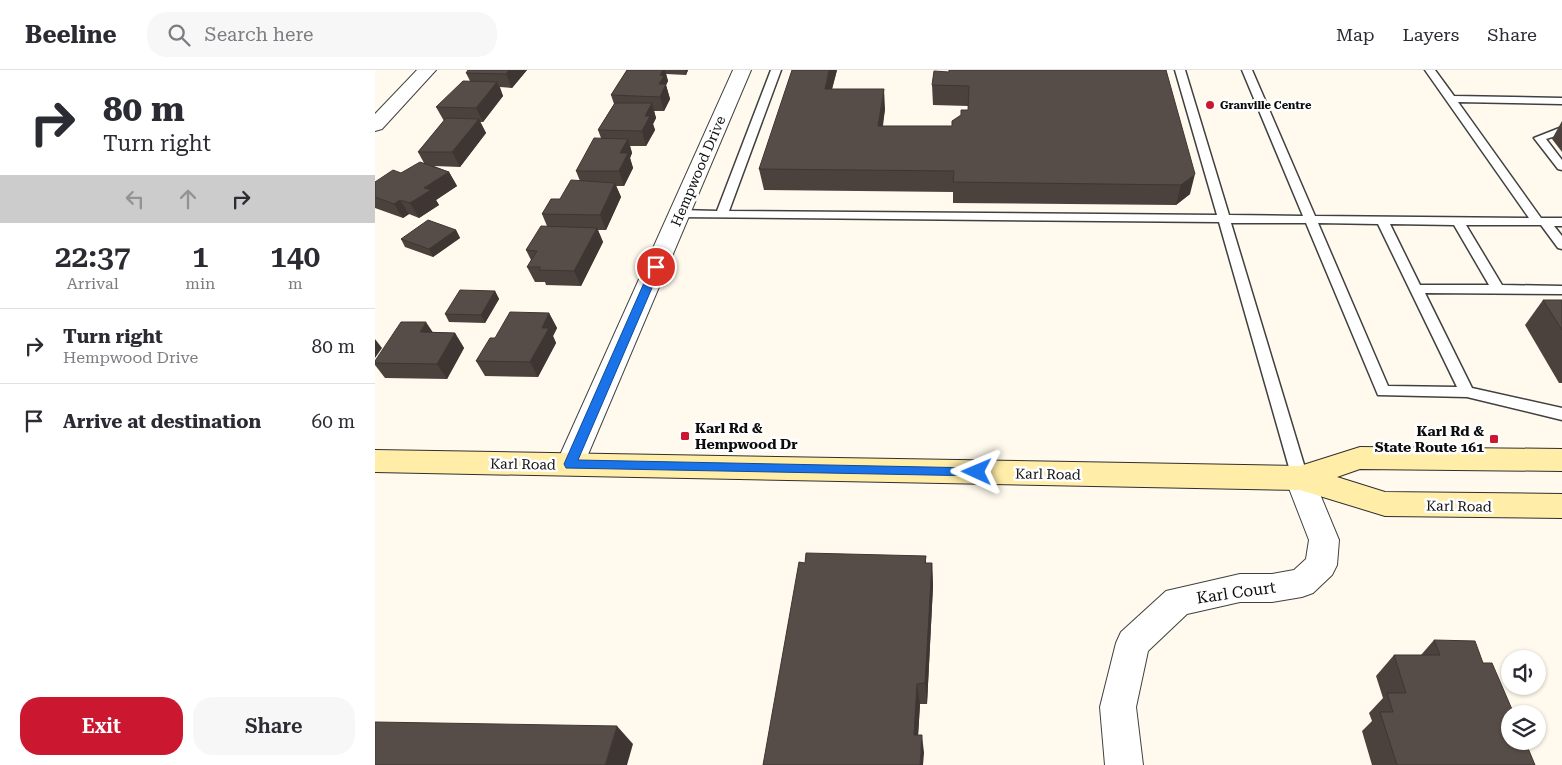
<!DOCTYPE html>
<style>
body{margin:0;font-family:"Roboto Serif",serif;background:#f7f7f7;color:#2b2b33;height:100vh;display:flex;flex-direction:column;font-size:19px;white-space:nowrap}
*{box-sizing:border-box;margin:0}
p{font-size:16px;color:#7c7c81}
.icon{flex:none;width:28px;height:28px;fill:none;stroke:currentColor;stroke-width:2;stroke-linecap:round;stroke-linejoin:round}
.map{position:relative;flex:1;overflow:hidden}
.panel{display:flex;flex-direction:column;background:#fff;width:375px}
.panel>*{flex:none}
.hud{background:#fff;color:#2b2b33;overflow:hidden}
.fabs{position:absolute;left:1126px;top:580px;display:grid;gap:10px}
.fabs a{display:grid;place-items:center;width:45px;height:45px;border-radius:50%;background:#fff;box-shadow:0 1px 4px #0004;font-size:25px}
.pin{position:absolute;display:grid;place-items:center;width:42px;height:42px;color:#fff;margin:-21px;border:2px solid #fff;border-radius:50%;box-shadow:0 1px 5px #0007}
.me{position:absolute;width:55px;margin:-28px;rotate:271deg;stroke-linejoin:round;filter:drop-shadow(0 0 4px #0008)}
.turn{display:flex;align-items:center;gap:18px;height:105px;padding:0 20px;font-size:22px}
.turn .icon{width:65px;height:65px;stroke-width:2.5}
.turn b{display:block;font-size:35px;line-height:42px}
.lanes{display:flex;align-items:center;height:48px;padding:0 20px;background:#0003;justify-content:center;gap:25px;direction:ltr}
.lanes .off{opacity:.35}
.eta{display:flex;justify-content:space-evenly;align-items:center;height:85px;text-align:center}
.eta b{font-size:30px;font-weight:600;line-height:35px}
.cta{display:flex;gap:10px;margin-top:auto;padding:10px 20px}
.cta a{flex:1;height:58px;border-radius:20px;background:#cb1730;color:#fff;font-size:20px;font-weight:600;line-height:58px;text-align:center}
.cta a+a{background:#f7f7f7;color:#2b2b33}
ul{padding:0;list-style:none}
li{display:flex;align-items:center;gap:15px;height:75px;padding:0 20px;border-top:1px solid #e1e1e2}
li div{flex:1}
li b{display:block;font-size:19px}
li em{font-style:normal}
header{display:flex;align-items:center;gap:30px;box-sizing:border-box;height:70px;padding:0 25px;background:#fff;border-bottom:1px solid #e1e1e2}
header strong{font-size:24px}
nav{display:flex;gap:28px;margin-inline-start:auto;font-size:18px}
.search{width:350px;height:45px;background:#f7f7f7;display:flex;align-items:center;gap:12px;box-sizing:border-box;padding:0 18px;border-radius:20px;color:#7c7c81;font-size:19px}
main{display:flex;flex:1;min-height:0}
.map>svg:first-child{display:block}
.lines{fill:none;stroke-linecap:round;stroke-linejoin:round}
.service-casing{stroke:#404040;stroke-width:3}
.minor-casing{stroke:#404040;stroke-width:2}
.secondary-casing{stroke:#2f2f2f;stroke-width:2}
.service{fill:#fff;fill-rule:evenodd}
.minor{fill:#fff;fill-rule:evenodd}
.secondary{fill:#ffeda8;fill-rule:evenodd}
.wall{fill:#4b423e}
.shaded-wall{fill:#3d3632}
.building{fill:#574d48;stroke:#3d3632}
.route{fill:#1a73e8;stroke:#114b97}
.poi-dot{fill:#cb1730;stroke:#fff;stroke-width:2}
.labels{text-anchor:middle;stroke-width:5;stroke-linejoin:round;paint-order:stroke}
.far-poi-label{font-size:11px;font-weight:bold;fill:#0d0d0d;stroke:#fff;text-anchor:start}
.street-label{font-size:14px;fill:#0d0d0d;stroke:#fff}
.poi-label{font-size:14px;font-weight:bold;fill:#0d0d0d;stroke:#fff;text-anchor:start}
.near-street-label{font-size:16px;fill:#0d0d0d;stroke:#fff}
</style>
<header>
<strong>Beeline</strong>
<div class="search"><svg class="icon" aria-label="search" viewBox="0 0 24 24"><circle cx="10" cy="10" r="6"/><path d="M15 15l6 6"/></svg>Search here</div>
<nav><a>Map</a><a>Layers</a><a>Share</a></nav>
</header>
<main>
<section class="panel">
<div class="hud">
<div class="turn"><svg class="icon" aria-label="right" viewBox="0 0 24 24"><path d="M7 20v-9h11M14 6l5 5-5 5"/></svg><div><b>80 m</b>Turn right</div></div>
<div class="lanes"><svg class="icon off" aria-label="left" viewBox="0 0 24 24"><path d="M17 20v-9H6M10 6l-5 5 5 5"/></svg><svg class="icon off" aria-label="ahead" viewBox="0 0 24 24"><path d="M12 20V5M6 11l6-6 6 6"/></svg><svg class="icon" aria-label="right" viewBox="0 0 24 24"><path d="M7 20v-9h11M14 6l5 5-5 5"/></svg></div>
</div>
<div class="eta">
<div><b>22:37</b><p>Arrival</p></div>
<div><b>1</b><p>min</p></div>
<div><b>140</b><p>m</p></div>
</div>
<ul>
<li><svg class="icon" aria-label="right" viewBox="0 0 24 24"><path d="M7 20v-9h11M14 6l5 5-5 5"/></svg><div><b>Turn right</b><p>Hempwood Drive</p></div><em>80 m</em></li>
<li><svg class="icon" aria-label="arrive" viewBox="0 0 24 24"><path d="M6 21V4h12l-3 4 3 4H6"/></svg><div><b>Arrive at destination</b></div><em>60 m</em></li>
</ul>
<div class="cta"><a>Exit</a><a>Share</a></div>
</section>
<div class="map">
<svg width="1187" height="695" viewBox="0 0 1187 695">
<rect width="100%" height="100%" fill="#fffaed"/>
<g class="lines">
<g class="service-casing">
<g id="service">
<path d="M 396,0 L 406,0 L 354,141 L 842,145 L 800,0 L 810,0 L 854,145 L 928,146 L 867,0 L 877,0 L 940,146 L 1154,148 L 1050,0 L 1060,0 L 1079,26 L 1187,28 L 1187,34 L 1083,32 L 1166,148 L 1187,148 L 1187,156 L 1179,156 L 1187,166 L 1187,179 L 1183,178 L 1166,155 L 1091,155 L 1127,215 L 1187,216 L 1187,224 L 1050,223 L 1097,318 L 1187,338 L 1187,350 L 1092,327 L 1003,325 L 931,153 L 856,153 L 933,408 L 931,413 L 925,414 L 919,413 L 917,408 L 844,152 L 301,147 L 301,141 L 305,140 L 342,141 ZM 943,153 L 1003,154 L 1082,317 L 1013,316 ZM 1015,154 L 1079,155 L 1114,215 L 1045,215 Z"/>
<polygon points="1187,57 1187,64 1171,69 1187,90 1187,100 1183,99 1159,68"/>
</g>
</g>
<g class="minor-casing">
<g id="minor">
<polygon points="42,0 61,0 7,59 0,61 0,44"/>
<polygon points="358,0 376,0 209,394 205,402 195,405 185,402 181,394"/>
<polygon points="925,396 935,400 964,470 962,495 957,505 938,523 927,527 897,532 865,532 812,544 773,581 761,637 768,695 730,695 725,637 741,573 746,562 791,521 865,504 897,504 919,500 931,489 934,470 910,408 915,400"/>
</g>
</g>
<g class="secondary-casing">
<polygon id="secondary" points="985,377 1187,379 1187,401 985,399 962,407 1010,422 1187,424 1187,448 1010,446 925,420 0,402 0,380 925,396"/>
</g>
<use href="#service" class="service"/>
<use href="#minor" class="minor"/>
<use href="#secondary" class="secondary"/>
</g>
<g class="wall">
<polygon points="152,0 137,18 125,17 128,26 108,52 105,52 111,63 85,97 59,96 74,102 82,116 61,130 64,135 44,148 34,144 28,148 0,138 0,112 26,103 49,93 43,82 69,51 61,37 95,11 91,3"/>
<polygon points="252,0 313,0 311,5 291,4 293,11 291,15 295,29 289,41 279,41 281,48 278,54 280,60 271,76 255,76 257,83 255,88 258,98 249,116 241,116 246,127 231,160 223,160 228,172 206,216 171,215 170,212 160,212 152,197 156,190 151,180 172,156 167,144 185,129 205,111 201,101 226,68 223,60 239,34 236,25"/>
<polygon points="462,0 457,19 510,39 508,56 577,56 593,40 593,36 558,35 557,15 791,0 815,124 801,135 578,133 578,122 389,120 384,99"/>
<polygon points="1187,51 1187,82 1177,69"/>
<polygon points="81,160 85,168 58,187 30,177 26,169"/>
<polygon points="120,221 124,229 110,253 74,252 70,244"/>
<polygon points="1168,230 1187,230 1187,313 1184,313 1150,255"/>
<polygon points="174,243 182,258 178,266 181,273 163,307 110,306 101,291 120,268"/>
<polygon points="58,262 80,263 89,278 72,309 10,308 0,295 0,291"/>
<polygon points="551,486 551,493 557,493 558,516 552,634 545,634 543,665 549,683 430,493"/>
<polygon points="1059,570 1108,593 1160,695 997,695 987,661 997,651 994,643 1008,628 1001,606 1019,585 1046,585"/>
</g>
<g class="shaded-wall">
<polygon points="134,0 152,0 137,18 131,4"/>
<polygon points="288,0 290,0 293,11 291,15 295,29 289,41 285,27 284,14 285,5"/>
<polygon points="310,0 313,0 311,5"/>
<polygon points="454,0 462,0 452,38 450,19"/>
<polygon points="122,12 128,26 108,52 101,38"/>
<polygon points="509,19 510,39 504,76 503,56"/>
<polygon points="277,33 281,48 278,54 280,60 271,76 267,61 270,46"/>
<polygon points="104,49 111,63 85,97 77,82"/>
<polygon points="253,69 257,83 255,88 258,98 249,116 244,101 245,83"/>
<polygon points="74,102 82,116 61,130 64,135 44,148 35,133 49,118"/>
<polygon points="820,104 815,124 801,135 806,115"/>
<polygon points="240,113 246,127 231,160 225,145"/>
<polygon points="25,130 34,144 28,148 19,134"/>
<polygon points="222,158 228,172 206,216 199,201"/>
<polygon points="81,160 85,168 58,187 54,179"/>
<polygon points="120,221 124,229 110,253 106,245"/>
<polygon points="174,243 182,258 178,266 181,273 163,307 155,292 167,258"/>
<polygon points="51,252 61,267 45,262"/>
<polygon points="80,263 89,278 72,309 62,294"/>
<polygon points="0,269 7,278 0,288"/>
<polygon points="557,493 558,516 552,634 550,613"/>
<polygon points="542,614 545,634 542,684 539,665"/>
<polygon points="242,656 258,674 252,695 230,695"/>
<polygon points="547,665 549,683 548,695 545,695"/>
</g>
<g class="building">
<polygon points="93,0 134,0 131,4 91,3"/>
<polygon points="252,0 288,0 285,5 289,6 284,14 291,14 285,27 236,25"/>
<polygon points="417,0 454,0 450,19 509,19 503,56 577,56 577,51 586,45 586,40 593,40 594,16 557,15 559,1 574,2 574,0 791,0 820,104 806,115 578,112 579,101 384,99"/>
<polygon points="88,11 122,12 101,38 61,37"/>
<polygon points="240,33 277,33 270,46 275,46 267,61 223,60"/>
<polygon points="71,48 104,49 77,82 43,82"/>
<polygon points="219,68 253,69 245,83 253,83 244,101 201,101"/>
<polygon points="45,92 74,102 49,118 56,120 35,133 25,130 19,134 0,127 0,112 18,100 26,103"/>
<polygon points="196,110 240,113 225,145 167,144 176,129 185,129"/>
<polygon points="53,150 81,160 54,179 26,169"/>
<polygon points="166,156 222,158 199,201 164,200 165,197 152,197 162,181 151,180"/>
<polygon points="85,220 120,221 106,245 70,244"/>
<polygon points="1168,230 1187,230 1187,260"/>
<polygon points="135,242 174,243 167,258 174,258 155,292 101,291 115,268 120,268"/>
<polygon points="26,252 51,252 45,262 80,263 62,294 0,293 0,291"/>
<polygon points="431,483 551,486 550,493 557,493 550,613 542,614 539,665 547,665 545,695 388,695 424,492 430,493"/>
<polygon points="1059,570 1100,571 1108,593 1117,593 1139,644 1135,644 1135,671 1150,671 1160,695 1022,695 1005,642 1018,642 1012,623 1031,623 1019,585 1065,585"/>
<polygon points="0,652 242,656 230,695 0,695"/>
</g>
<polygon class="route" points="281,194 286,197 203,390 602,398 608,402 606,406 191,398 189,394 276,197"/>
<g class="poi-dot">
<circle cx="835" cy="35" r="5"/>
<rect x="305" y="361" width="10" height="10" rx="2.5"/>
<rect x="1114" y="364" width="10" height="10" rx="2.5"/>
</g>
<g class="labels">
<g class="far-poi-label">
<text x="845" y="39">Granville Centre</text>
</g>
<g class="street-label">
<text transform="translate(323 101) rotate(-67)" y="5">Hempwood Drive</text>
<text transform="translate(148 394) rotate(1)" y="5">Karl Road</text>
<text transform="translate(673 404) rotate(1)" y="5">Karl Road</text>
<text transform="translate(1084 436) rotate(1)" y="5">Karl Road</text>
</g>
<g class="poi-label">
<text x="320" y="363">Karl Rd &amp;<tspan x="320" dy="16">Hempwood Dr</tspan></text>
<text x="1109" y="366" text-anchor="end">Karl Rd &amp;<tspan x="1109" dy="16">State Route 161</tspan></text>
</g>
<g class="near-street-label">
<text transform="translate(861 522) rotate(-8)" y="6">Karl Court</text>
</g>
</g>
</svg>
<div class="fabs">
<a><svg class="icon" aria-label="sound" viewBox="0 0 24 24"><path d="M4 9h4l5-4v14l-5-4H4zM17 9q2 3 0 6"/></svg></a>
<a><svg class="icon" aria-label="layers" viewBox="0 0 24 24"><path d="M12 4l9 5-9 5-9-5zM3 14l9 5 9-5"/></svg></a>
</div>
<div class="pin" style="left:281px;top:197px;background:#d93025"><svg class="icon" aria-label="arrive" viewBox="0 0 24 24"><path d="M6 21V4h12l-3 4 3 4H6"/></svg></div>
<svg class="me" style="left:602px;top:402px" viewBox="-20 -20 40 40"><path d="M0-17L14 15 0 8-14 15z" fill="#1a73e8" stroke="#fff" stroke-width="4"/></svg>
</div>
</main>
